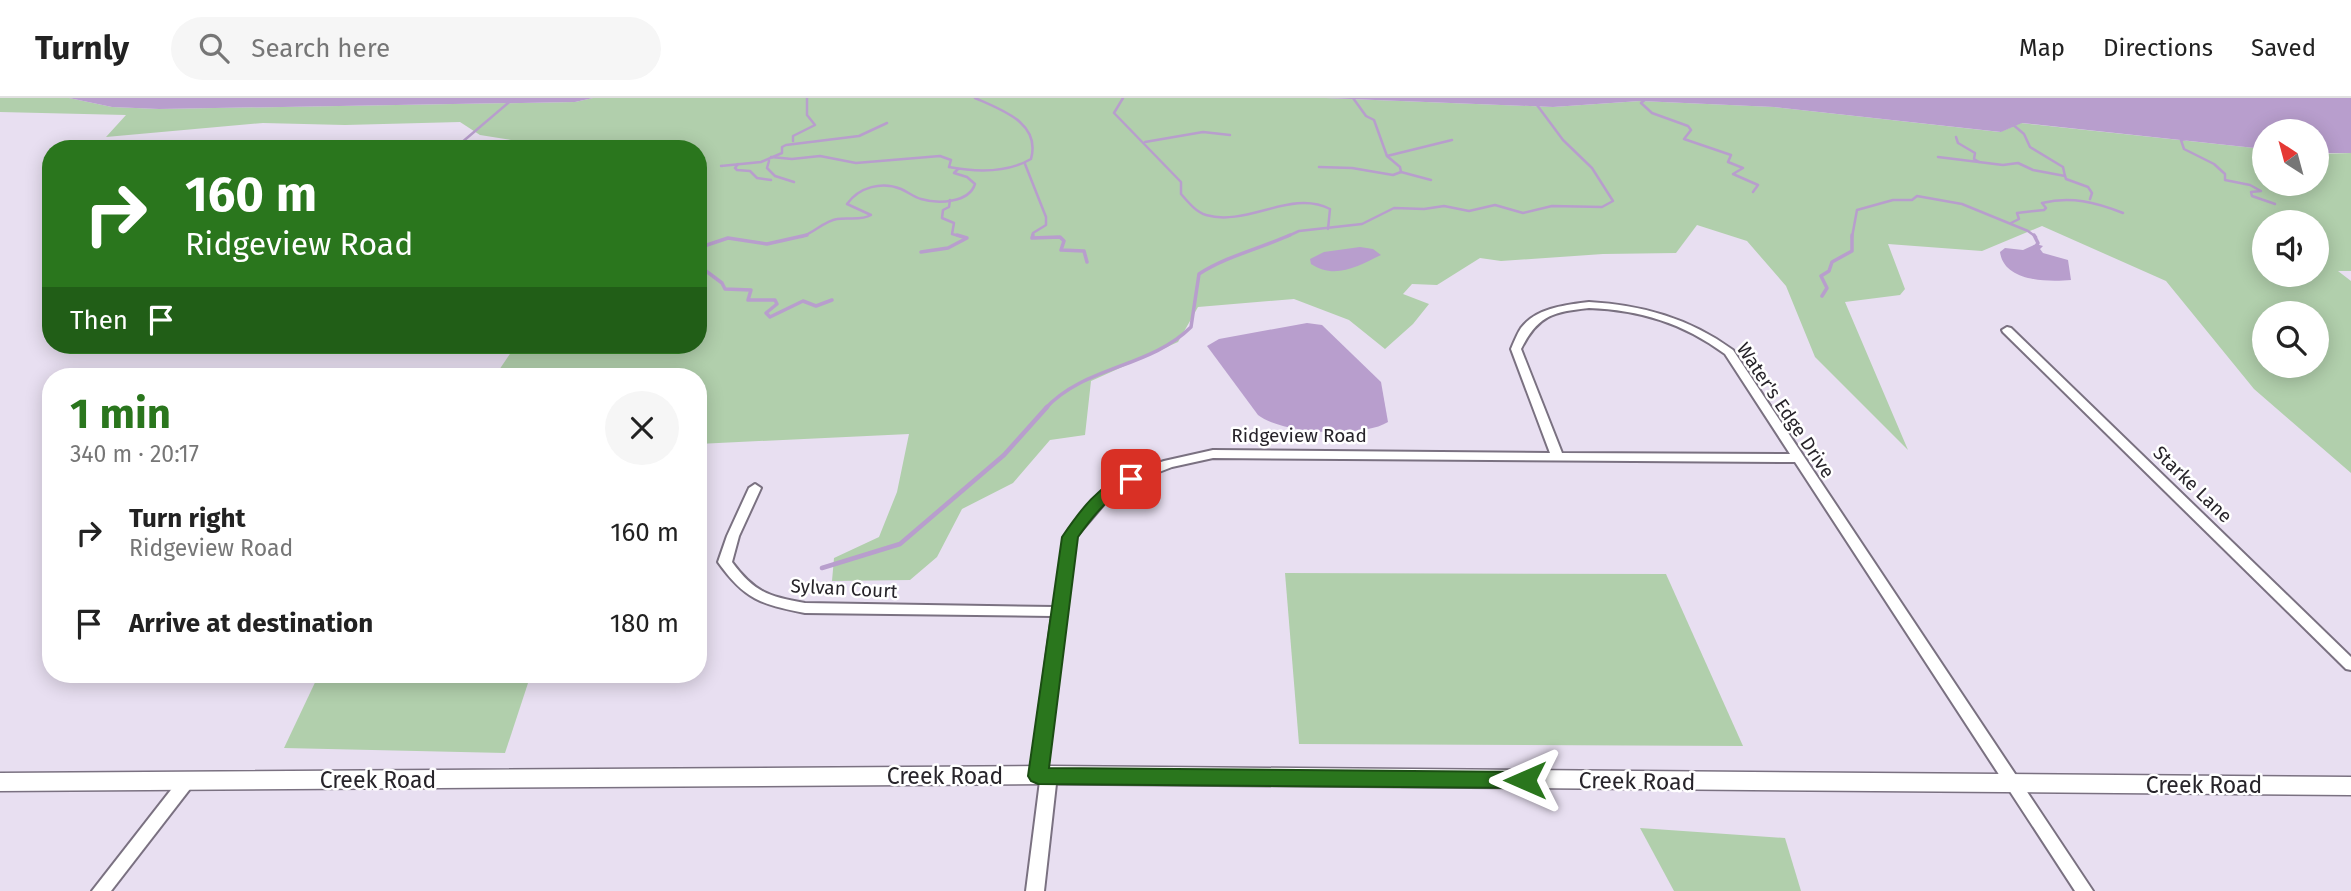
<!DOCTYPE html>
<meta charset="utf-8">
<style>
body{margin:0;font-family:"Fira Sans",sans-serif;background:#f6f6f6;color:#222;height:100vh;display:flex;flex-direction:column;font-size:26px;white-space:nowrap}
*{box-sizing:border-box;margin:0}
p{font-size:23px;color:#767676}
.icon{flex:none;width:38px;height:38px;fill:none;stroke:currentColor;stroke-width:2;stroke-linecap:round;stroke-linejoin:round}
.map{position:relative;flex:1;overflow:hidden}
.panel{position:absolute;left:42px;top:270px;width:665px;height:315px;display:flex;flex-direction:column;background:#fff;border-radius:28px;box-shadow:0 4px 18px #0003}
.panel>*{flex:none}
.banner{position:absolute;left:42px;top:42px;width:665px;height:214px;border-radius:28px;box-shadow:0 4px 18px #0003;background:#2a761d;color:#fff;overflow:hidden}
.needle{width:46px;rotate:324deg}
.tools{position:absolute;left:2252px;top:21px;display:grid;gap:14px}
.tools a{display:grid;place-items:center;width:77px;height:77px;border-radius:50%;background:#fff;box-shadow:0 4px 18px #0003;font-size:35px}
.pin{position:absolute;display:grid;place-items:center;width:60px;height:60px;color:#fff;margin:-30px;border-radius:14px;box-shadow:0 4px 10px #0006}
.me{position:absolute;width:77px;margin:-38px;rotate:270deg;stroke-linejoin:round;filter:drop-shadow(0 0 5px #0008)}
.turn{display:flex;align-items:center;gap:24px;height:147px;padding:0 28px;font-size:32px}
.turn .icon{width:91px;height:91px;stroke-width:2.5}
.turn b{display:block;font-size:49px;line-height:60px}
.then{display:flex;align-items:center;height:66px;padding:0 28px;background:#0003;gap:14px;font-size:26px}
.round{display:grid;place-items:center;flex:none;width:74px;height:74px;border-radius:37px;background:#f6f6f6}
.headline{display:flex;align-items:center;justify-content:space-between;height:119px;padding:0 28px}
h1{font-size:42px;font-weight:700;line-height:52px;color:#2a761d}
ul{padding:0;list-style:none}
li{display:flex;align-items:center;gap:21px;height:91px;padding:0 28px}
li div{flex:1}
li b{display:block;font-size:26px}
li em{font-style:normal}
header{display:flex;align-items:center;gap:42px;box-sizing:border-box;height:98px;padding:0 35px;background:#fff;border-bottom:2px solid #e0e0e0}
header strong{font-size:33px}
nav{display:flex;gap:38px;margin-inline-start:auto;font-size:24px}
.search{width:490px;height:63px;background:#f6f6f6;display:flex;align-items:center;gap:18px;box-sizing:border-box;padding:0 24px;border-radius:38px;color:#767676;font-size:26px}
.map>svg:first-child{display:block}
.green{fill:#b1cfac;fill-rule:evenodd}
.water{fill:#b89ecd}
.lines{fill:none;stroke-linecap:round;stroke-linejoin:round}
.stream-far2{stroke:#b89ecd;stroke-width:2.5}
.stream-far1{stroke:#b89ecd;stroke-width:3.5}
.stream{stroke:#b89ecd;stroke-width:4.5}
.street-casing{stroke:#7a7181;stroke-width:4}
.secondary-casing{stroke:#7a7181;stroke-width:3}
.street{fill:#fff;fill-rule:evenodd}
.secondary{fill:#fff;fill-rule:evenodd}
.route{fill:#2a761d;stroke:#1b4d13;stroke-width:2}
.labels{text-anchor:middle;stroke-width:5;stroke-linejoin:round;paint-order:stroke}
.street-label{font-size:19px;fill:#27242a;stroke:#fff}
.near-street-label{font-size:23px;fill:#27242a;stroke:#fff}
</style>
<header>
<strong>Turnly</strong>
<div class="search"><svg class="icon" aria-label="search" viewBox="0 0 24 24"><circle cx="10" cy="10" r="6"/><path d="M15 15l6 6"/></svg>Search here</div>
<nav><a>Map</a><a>Directions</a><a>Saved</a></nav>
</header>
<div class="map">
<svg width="2351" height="793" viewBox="0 0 2351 793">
<rect width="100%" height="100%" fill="#e8dff1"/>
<g class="green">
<path d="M 0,0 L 69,0 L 112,9 L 159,11 L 575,4 L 593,0 L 1325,0 L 1553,9 L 1640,3 L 1774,9 L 2000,34 L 2021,25 L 2264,51 L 2264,86 L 2317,86 L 2317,56 L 2351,55 L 2351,173 L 2338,173 L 2351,183 L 2351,375 L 2254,291 L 2166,183 L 2042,128 L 1982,153 L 1888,146 L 1905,191 L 1900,197 L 1845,204 L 1908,352 L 1815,259 L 1786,188 L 1747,143 L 1697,127 L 1676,155 L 1603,156 L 1501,163 L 1480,160 L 1437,187 L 1412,186 L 1403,196 L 1429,206 L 1413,226 L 1385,251 L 1349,222 L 1294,201 L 1198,209 L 1178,244 L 1091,283 L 1085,337 L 1050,342 L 1013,385 L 962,411 L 937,459 L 910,482 L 832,483 L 834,460 L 879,439 L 897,394 L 909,336 L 698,346 L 698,278 L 495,278 L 516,247 L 698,247 L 698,51 L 601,51 L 603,44 L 542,47 L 480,37 L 460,24 L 345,27 L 263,25 L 106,39 L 126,17 L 0,14 ZM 2264,124 L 2317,124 L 2317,177 L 2264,177 ZM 2264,215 L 2317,215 L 2317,268 L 2264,268 Z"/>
<polygon points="1285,475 1666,476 1743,648 1299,646"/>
<polygon points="319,576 531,576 505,655 284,650"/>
<polygon points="1640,730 1785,740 1801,793 1674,793"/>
</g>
<g class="water">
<polygon points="69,0 593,0 575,4 159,11 112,9"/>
<polygon points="1325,0 2351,0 2351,55 2317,55 2317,33 2264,33 2264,51 2022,25 2001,34 1774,9 1640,3 1553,9"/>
<path d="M 2036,146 L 2043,148 L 2040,151 L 2043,155 L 2068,162 L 2071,182 C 2048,184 2004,184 2000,154 L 2005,150 L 2023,152 Z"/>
<path d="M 1360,149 L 1373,151 L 1381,157 C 1358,168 1335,182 1311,166 L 1310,161 L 1324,154 Z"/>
<path d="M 1307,225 L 1322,227 L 1381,284 L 1388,324 C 1363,340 1282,336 1258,317 L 1207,248 L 1219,241 Z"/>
</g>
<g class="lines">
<g class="stream-far2">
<path d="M 1123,0 L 1114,15 L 1181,84 L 1181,96 C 1188,104 1196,114 1206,117 C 1247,129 1291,91 1330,111 L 1328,131"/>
<polyline points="1353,0 1366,18 1374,22 1387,58 1400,69 1401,74"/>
<polyline points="1647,0 1641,5 1652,15 1688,28 1691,32 1684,41 1731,57 1728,64 1743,70 1733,76 1758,87 1753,94"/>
<polyline points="2011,25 2024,36 2030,49 2063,69 2065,78"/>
<polyline points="1956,39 1958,45 1975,55 1974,61 1979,64"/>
<polyline points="2186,41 2181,42 2184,51 2214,66 2225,76 2225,82 2250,87 2261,93 2251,94 2252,98 2275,106"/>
<polyline points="793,43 793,38 815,27 807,17 807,0"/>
<polyline points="1145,44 1203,34 1230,37"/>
<polyline points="454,51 514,0"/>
<polyline points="1387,58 1452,42"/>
<path d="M 771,59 L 792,61 L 820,58 L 856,65 L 940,58 L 951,62 L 949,69 C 976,74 1007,75 1031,61 C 1041,25 1002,12 975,0"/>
<polyline points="1938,59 2003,67 2018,65 2033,72 2065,78 2066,81 2088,89 2092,95 2090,101"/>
<polyline points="769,63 767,70 775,78 794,84"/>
<polyline points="738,66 735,70 737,72 750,73 757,80 771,82"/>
<polyline points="1025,66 1046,119 1046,127 1033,135 1032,139"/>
<polyline points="721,68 761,64 782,55 782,49 786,47 859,38 887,25"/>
<polyline points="1319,69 1352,70 1393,77 1401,74 1431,82"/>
<polyline points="950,102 949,109 943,112 942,120 954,125 952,136 963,139"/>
<path d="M 2011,125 L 2019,121 L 2017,115 L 2044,112 L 2046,110 L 2042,105 C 2071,98 2095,104 2123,115"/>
<path d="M 801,139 C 814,135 824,123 837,121 C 848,119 861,123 871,117 L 847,106 C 859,89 882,83 901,91 C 908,94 914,99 921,101 C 938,106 969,105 975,86 L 967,79 L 954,75 L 958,71"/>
<polyline points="1286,139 1299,133 1362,126 1394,110 1424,111 1444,108 1469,113 1495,107 1523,115 1552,108 1602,109 1613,103 1592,70 1563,42 1534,3 1536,0"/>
<polyline points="1852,139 1857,112 1893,102 1912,102 1917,98 1962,106 2028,133 2036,139"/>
</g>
<g class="stream-far1">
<polyline points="1033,137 1032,140 1060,139 1064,143 1061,152 1084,153 1087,164"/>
<polyline points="2034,137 2038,145 2035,150"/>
<polyline points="698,150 728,140 767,146 807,137"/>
<polyline points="921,154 948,150 967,140 957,137"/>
<polyline points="698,167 722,185 725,191 751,192 748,202 775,202 777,206 766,215 770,219 803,203 816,208 832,202"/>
<polyline points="1822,198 1827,190 1821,178 1829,173 1832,164 1852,153 1852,137"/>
<path d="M 1045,311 C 1084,268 1150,270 1191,229 L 1199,176 C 1227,158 1259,151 1290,137"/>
</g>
<polyline class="stream" points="822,470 900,446 1004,357 1047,309"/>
<g class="street-casing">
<g id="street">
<path d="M 1589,204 C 1642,207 1689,220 1733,252 L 2093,793 L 2075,793 L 1795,364 L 1213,360 L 1172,369 L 1136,383 L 1104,406 L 1076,439 L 1047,672 L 1055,673 L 1057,677 L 1044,793 L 1026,793 L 1040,683 L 1032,682 L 1030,678 L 1052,518 L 805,515 C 761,506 745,502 718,464 L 727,438 L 749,390 L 755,386 L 761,390 L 739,438 L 732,464 C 754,494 769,499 805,505 L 1054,509 L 1064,439 L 1096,401 L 1111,388 L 1144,370 L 1164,363 L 1213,352 L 1550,355 L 1511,251 C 1514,244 1517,236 1521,230 C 1536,210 1565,207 1589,204 ZM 1589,210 C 1640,212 1683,225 1725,256 L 1790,356 L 1562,355 L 1521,251 C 1538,217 1553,214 1589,210 Z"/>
<polygon points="2007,229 2011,230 2351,559 2351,572 2346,571 2003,234 2002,232"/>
<polygon points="187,677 193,679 195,683 193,687 111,793 92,793 181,679"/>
</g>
</g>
<g class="secondary-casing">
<polygon id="secondary" points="1049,668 2351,679 2351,697 1049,686 0,693 0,675"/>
</g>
<use href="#street" class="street"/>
<use href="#secondary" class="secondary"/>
</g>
<path class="route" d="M 1131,376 L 1137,377 L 1139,381 C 1134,386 1127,388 1120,393 C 1103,405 1090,422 1078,439 L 1049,670 L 1525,674 L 1532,676 L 1535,682 L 1532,687 L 1525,690 L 1038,686 L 1031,683 L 1028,678 L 1062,439 C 1079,414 1100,384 1131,376 Z"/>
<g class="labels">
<g class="street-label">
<text transform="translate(1786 312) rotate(56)" y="7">Water's Edge Drive</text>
<text x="1299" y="344">Ridgeview Road</text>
<text transform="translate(2193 386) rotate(44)" y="7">Starke Lane</text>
<text transform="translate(844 490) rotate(3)" y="7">Sylvan Court</text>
</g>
<g class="near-street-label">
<text x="945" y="686">Creek Road</text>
<text x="378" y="690">Creek Road</text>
<text transform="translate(1637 683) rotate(1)" y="8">Creek Road</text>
<text x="2204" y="695">Creek Road</text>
</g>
</g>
</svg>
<div class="tools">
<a><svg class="needle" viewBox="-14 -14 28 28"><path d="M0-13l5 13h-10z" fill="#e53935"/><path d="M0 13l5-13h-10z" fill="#767676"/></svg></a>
<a><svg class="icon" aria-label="sound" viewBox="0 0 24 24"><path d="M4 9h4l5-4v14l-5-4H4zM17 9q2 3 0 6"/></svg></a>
<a><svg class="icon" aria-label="search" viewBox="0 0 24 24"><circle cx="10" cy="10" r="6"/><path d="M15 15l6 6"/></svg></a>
</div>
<div class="pin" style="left:1131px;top:381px;background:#d93025"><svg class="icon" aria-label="arrive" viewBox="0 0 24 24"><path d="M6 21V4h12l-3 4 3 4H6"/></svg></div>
<svg class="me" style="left:1525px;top:682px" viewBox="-20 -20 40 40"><path d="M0-17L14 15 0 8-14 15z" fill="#2a761d" stroke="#fff" stroke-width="4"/></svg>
<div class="banner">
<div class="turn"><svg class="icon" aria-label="right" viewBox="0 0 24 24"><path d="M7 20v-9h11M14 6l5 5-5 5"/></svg><div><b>160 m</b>Ridgeview Road</div></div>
<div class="then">Then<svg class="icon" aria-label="arrive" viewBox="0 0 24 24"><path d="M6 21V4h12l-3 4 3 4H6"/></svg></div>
</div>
<section class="panel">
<div class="headline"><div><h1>1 min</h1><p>340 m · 20:17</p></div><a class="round"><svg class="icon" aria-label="close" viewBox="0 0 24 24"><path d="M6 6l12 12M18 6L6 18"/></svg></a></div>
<ul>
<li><svg class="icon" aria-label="right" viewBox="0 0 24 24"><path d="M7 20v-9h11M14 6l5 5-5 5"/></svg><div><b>Turn right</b><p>Ridgeview Road</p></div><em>160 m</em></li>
<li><svg class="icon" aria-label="arrive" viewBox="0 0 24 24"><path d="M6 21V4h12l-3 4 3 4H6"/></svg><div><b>Arrive at destination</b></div><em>180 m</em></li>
</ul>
</section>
</div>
